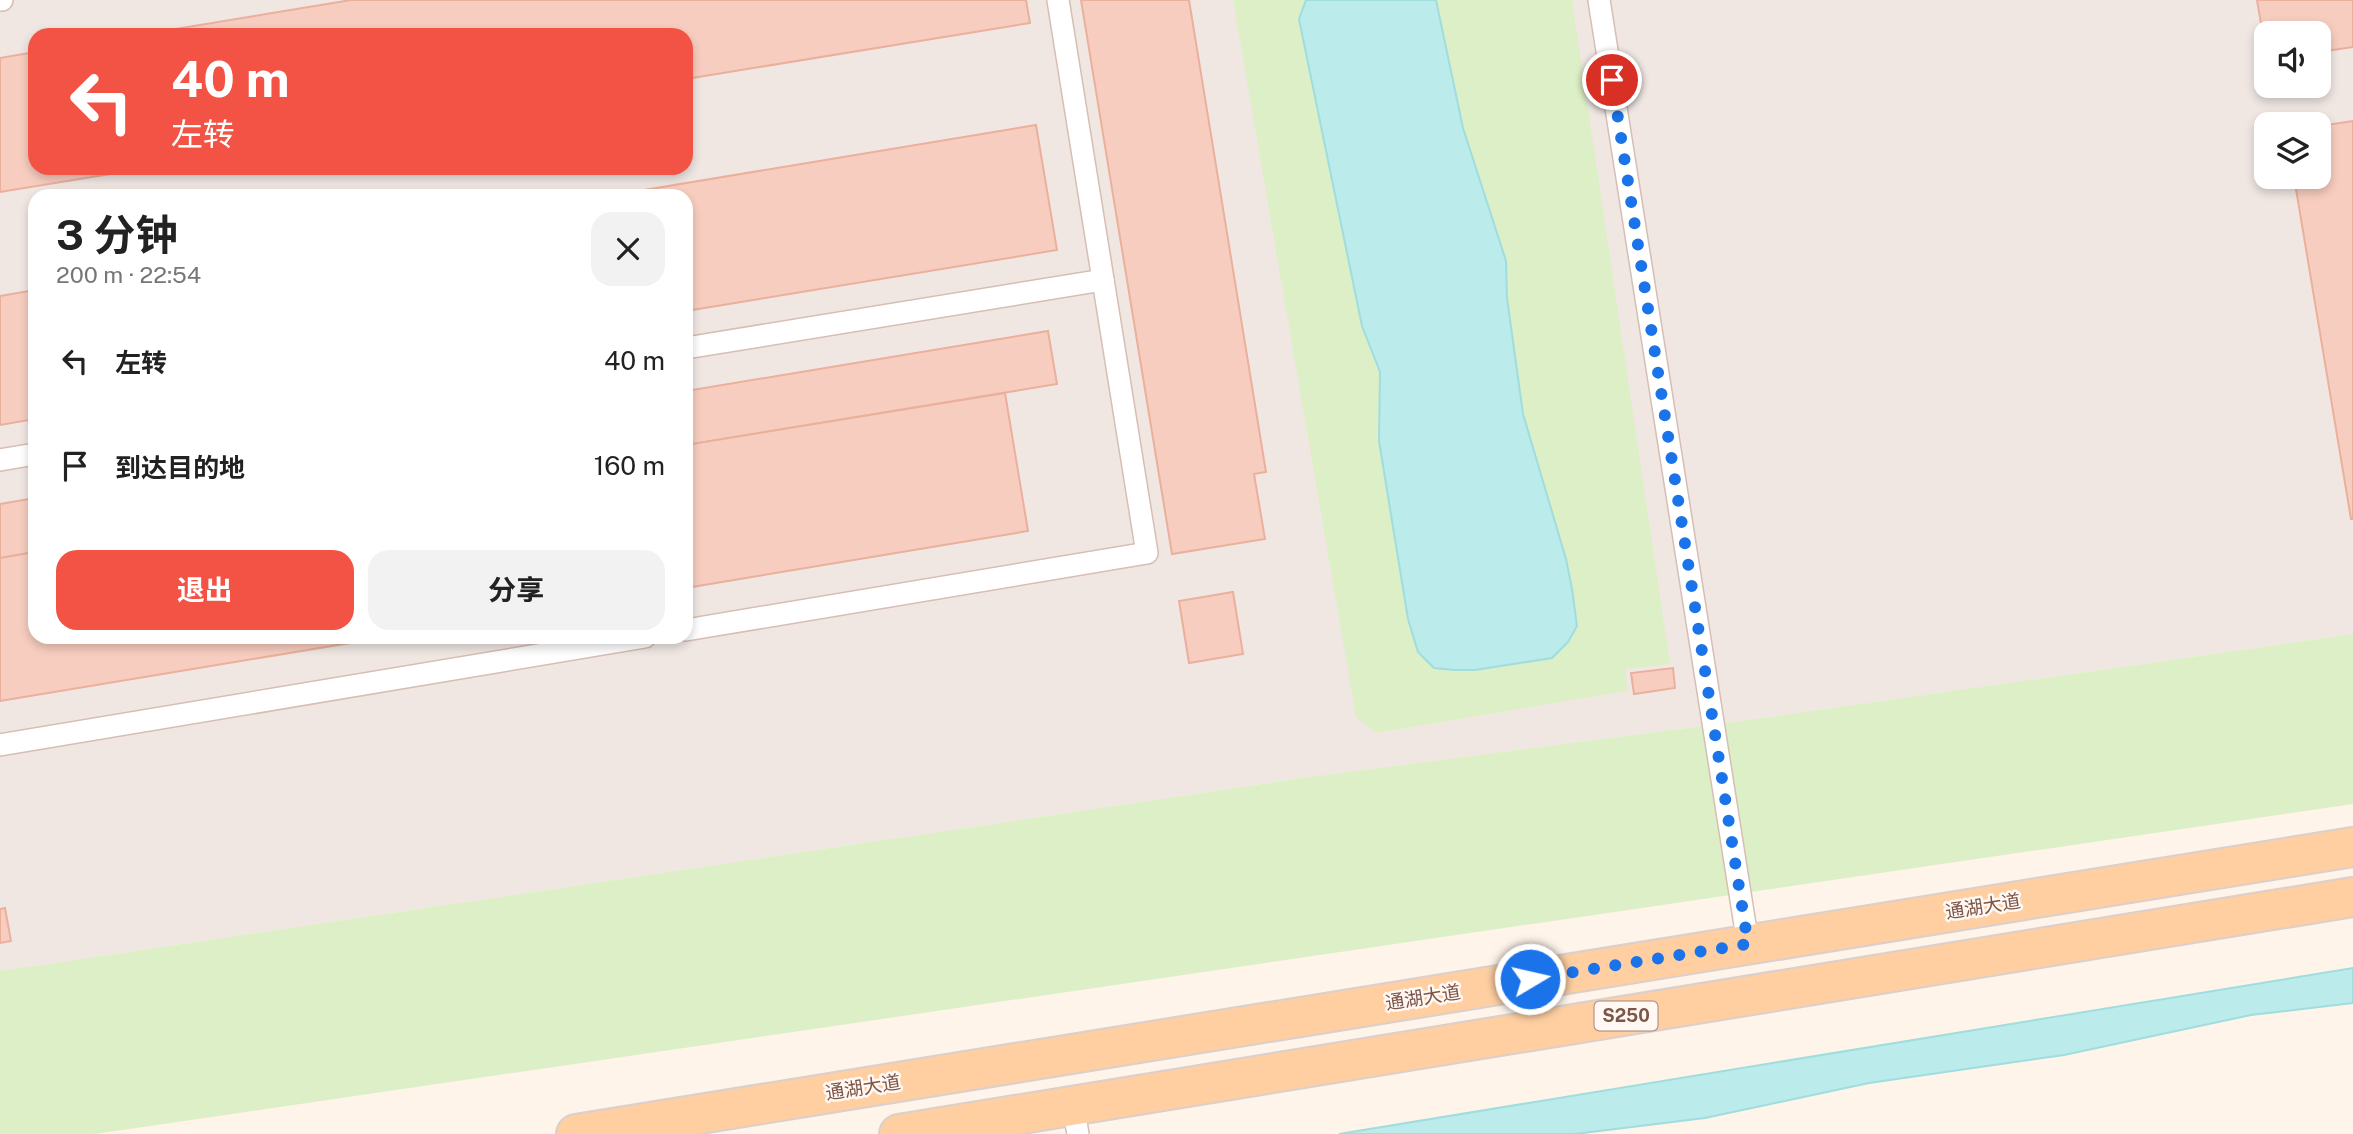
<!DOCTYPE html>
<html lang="zh">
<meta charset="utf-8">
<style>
body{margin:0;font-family:"Public Sans","Noto Sans SC",sans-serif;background:#f2f2f2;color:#222;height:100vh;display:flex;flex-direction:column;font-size:26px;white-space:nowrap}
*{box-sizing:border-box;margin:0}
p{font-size:23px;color:#767676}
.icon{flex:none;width:38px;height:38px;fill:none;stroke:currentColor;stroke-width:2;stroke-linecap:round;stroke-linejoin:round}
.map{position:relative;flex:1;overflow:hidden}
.sheet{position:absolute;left:28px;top:189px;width:665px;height:455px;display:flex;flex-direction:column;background:#fff;border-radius:21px;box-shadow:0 4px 10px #0003}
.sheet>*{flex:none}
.top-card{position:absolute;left:28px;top:28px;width:665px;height:147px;border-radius:21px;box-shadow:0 4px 10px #0003;background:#f35344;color:#fff;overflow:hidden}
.fabs{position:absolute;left:2254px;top:21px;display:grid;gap:14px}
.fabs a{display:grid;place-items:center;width:77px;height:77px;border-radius:14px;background:#fff;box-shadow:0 4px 10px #0003;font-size:35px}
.pin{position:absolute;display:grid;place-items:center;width:60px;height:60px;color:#fff;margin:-30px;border:4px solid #fff;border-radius:50%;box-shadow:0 2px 7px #0007}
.me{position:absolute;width:77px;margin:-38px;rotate:81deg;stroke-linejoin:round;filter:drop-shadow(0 0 5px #0008)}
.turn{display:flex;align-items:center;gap:24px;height:147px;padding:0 28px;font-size:32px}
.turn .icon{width:91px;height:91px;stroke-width:2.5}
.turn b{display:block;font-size:49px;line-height:60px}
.round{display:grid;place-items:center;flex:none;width:74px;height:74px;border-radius:21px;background:#f2f2f2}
.summary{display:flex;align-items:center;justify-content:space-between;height:119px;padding:0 28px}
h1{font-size:42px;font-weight:700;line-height:52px}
.primary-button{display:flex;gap:14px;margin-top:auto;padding:14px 28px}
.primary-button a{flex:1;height:80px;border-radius:21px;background:#f35344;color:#fff;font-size:28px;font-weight:700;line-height:80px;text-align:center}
.primary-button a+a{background:#f2f2f2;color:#222}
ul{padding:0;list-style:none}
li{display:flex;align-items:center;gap:21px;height:105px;padding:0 28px}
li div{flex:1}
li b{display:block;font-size:26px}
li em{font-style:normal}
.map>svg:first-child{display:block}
.industrial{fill:#f0e7e3;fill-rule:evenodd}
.green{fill:#dcefc6}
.water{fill:#bbebeb;stroke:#a0ddde;stroke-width:2}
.building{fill:#f7cdbf;stroke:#ebb09d;stroke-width:2}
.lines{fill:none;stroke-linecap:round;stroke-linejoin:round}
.lane-casing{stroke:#d7beb2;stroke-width:24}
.primary-casing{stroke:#dbcfcc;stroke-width:42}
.lane{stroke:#fff;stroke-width:21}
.primary{stroke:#ffcfa1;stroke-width:38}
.route{stroke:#1a73e8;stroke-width:12;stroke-dasharray:0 21.6}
.labels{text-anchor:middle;stroke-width:5;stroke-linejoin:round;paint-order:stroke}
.shield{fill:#fff8f3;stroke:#a4867c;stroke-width:2}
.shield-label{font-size:18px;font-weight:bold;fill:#7d5549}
.street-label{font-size:19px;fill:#7d5549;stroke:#fff8f3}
</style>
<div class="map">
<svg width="2353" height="1134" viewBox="0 0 2353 1134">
<rect width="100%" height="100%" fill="#fef4ea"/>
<path class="industrial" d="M 0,0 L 2353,0 L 2353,634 L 1741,721 L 1316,776 L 0,971 ZM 2266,33 L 2319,33 L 2319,86 L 2266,86 ZM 35,35 L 686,35 L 686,168 L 35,168 ZM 2266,124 L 2319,124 L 2319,177 L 2266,177 ZM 35,196 L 686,196 L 686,637 L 35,637 Z"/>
<g class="green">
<polygon points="1233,0 1572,0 1670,664 1626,669 1627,691 1376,733 1356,717"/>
<polygon points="2353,634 2353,804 95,1134 0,1134 0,971 1316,776 1741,721"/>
</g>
<g class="water">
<polygon points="1306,0 1436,0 1463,128 1506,261 1507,298 1523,414 1566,559 1572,589 1577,626 1568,642 1552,658 1475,670 1454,670 1434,668 1418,652 1408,619 1379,441 1380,372 1362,326 1299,19"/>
<polygon points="2353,968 2353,1003 2251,1015 2064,1055 1869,1083 1705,1118 1575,1134 1339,1134"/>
</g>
<g class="building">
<polygon points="351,0 1026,0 1030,23 686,79 686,35 139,35"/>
<polygon points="1081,0 1189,0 1266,472 1254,474 1265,539 1172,554"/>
<polygon points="2257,0 2353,0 2353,47 2319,52 2319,33 2266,33 2266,53"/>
<polygon points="35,52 35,168 147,168 0,192 0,58"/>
<polygon points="2353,121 2353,519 2351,519 2294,177 2319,177 2319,126"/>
<polygon points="1036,125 1057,250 686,311 686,196 608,196"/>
<polygon points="35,290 35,419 0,425 0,296"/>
<polygon points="1048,331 1057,384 686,445 686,391"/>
<polygon points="1005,393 1028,531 686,588 686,445"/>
<polygon points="35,498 35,552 0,558 0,504"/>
<polygon points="35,552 35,637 386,637 0,701 0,558"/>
<polygon points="1233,592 1243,654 1189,663 1179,601"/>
<polygon points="1673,668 1675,688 1634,694 1631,673"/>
<polygon points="5,908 11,941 0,943 0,909"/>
</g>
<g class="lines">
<g class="lane-casing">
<g id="lane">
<polyline points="0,0 2,0"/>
<polyline points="1599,0 1748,944"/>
<polyline points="686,348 1103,280"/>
<polyline points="0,460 35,454"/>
<polyline points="686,630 1147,553 1058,0"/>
<polyline points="0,745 645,637"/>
<polyline points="1073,1106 1078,1134"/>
</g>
</g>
<g class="primary-casing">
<g id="primary">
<polyline points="576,1134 2353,847"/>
<polyline points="899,1134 2353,897"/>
</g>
</g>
<use href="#lane" class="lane"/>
<use href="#primary" class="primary"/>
</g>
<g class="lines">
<polyline class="route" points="1530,979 1748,944 1612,80"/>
</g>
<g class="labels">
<rect class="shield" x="1594.5" y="1001.5" width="63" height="29" rx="5"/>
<g class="shield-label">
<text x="1626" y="1022">S250</text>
</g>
<g class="street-label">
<text transform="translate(1983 906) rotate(-9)" y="7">通湖大道</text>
<text transform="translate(1423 997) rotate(-9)" y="7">通湖大道</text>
<text transform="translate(863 1087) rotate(-9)" y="7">通湖大道</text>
</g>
</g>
</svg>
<div class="fabs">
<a><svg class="icon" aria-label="sound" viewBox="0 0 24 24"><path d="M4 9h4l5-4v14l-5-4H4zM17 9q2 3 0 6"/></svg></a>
<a><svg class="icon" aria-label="layers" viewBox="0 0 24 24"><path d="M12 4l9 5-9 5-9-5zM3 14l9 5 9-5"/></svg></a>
</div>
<div class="pin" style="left:1612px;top:80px;background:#d93025"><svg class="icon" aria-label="arrive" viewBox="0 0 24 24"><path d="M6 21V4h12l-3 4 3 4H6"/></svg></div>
<svg class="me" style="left:1530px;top:979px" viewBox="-20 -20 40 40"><circle r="17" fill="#1a73e8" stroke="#fff" stroke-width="3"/><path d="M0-11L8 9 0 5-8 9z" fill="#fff"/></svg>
<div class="top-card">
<div class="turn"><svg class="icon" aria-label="left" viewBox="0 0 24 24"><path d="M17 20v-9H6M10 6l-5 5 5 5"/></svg><div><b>40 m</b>左转</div></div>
</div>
<section class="sheet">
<div class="summary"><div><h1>3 分钟</h1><p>200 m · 22:54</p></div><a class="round"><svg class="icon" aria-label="close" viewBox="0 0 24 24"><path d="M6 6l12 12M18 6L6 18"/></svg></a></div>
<ul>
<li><svg class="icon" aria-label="left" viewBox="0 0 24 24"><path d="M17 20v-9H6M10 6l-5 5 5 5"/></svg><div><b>左转</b></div><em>40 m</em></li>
<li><svg class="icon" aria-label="arrive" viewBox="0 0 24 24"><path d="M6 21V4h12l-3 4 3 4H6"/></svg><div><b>到达目的地</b></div><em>160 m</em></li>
</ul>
<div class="primary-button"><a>退出</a><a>分享</a></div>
</section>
</div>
